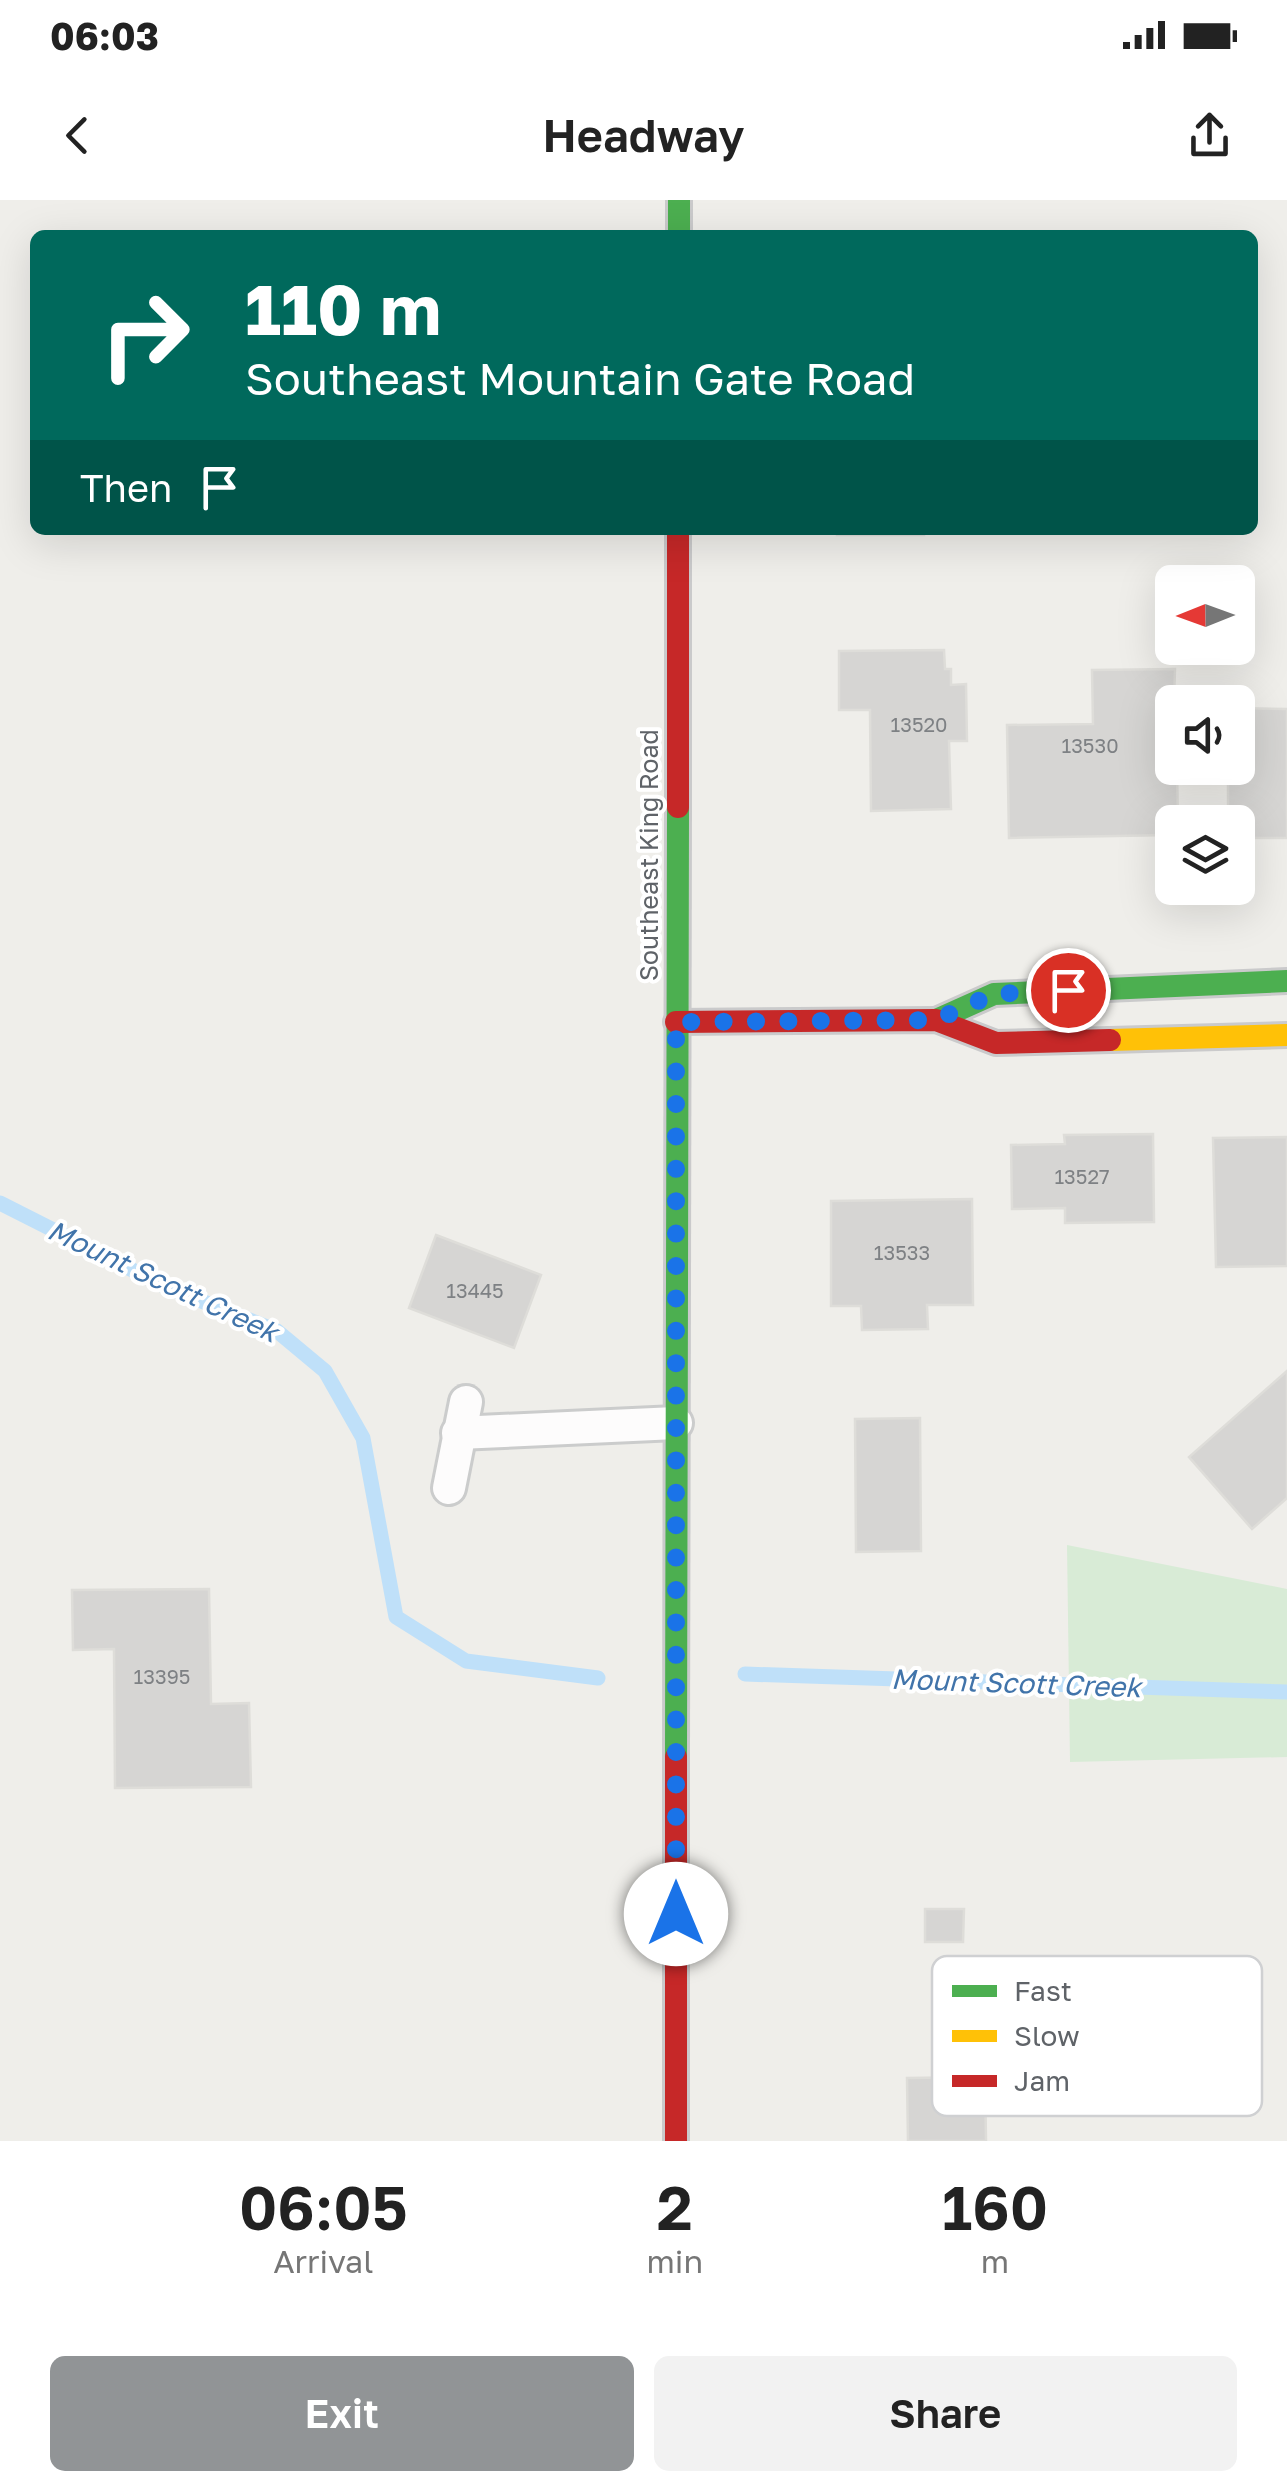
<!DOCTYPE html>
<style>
body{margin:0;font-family:"Golos Text",sans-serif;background:#f2f2f2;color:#222;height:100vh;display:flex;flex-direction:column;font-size:38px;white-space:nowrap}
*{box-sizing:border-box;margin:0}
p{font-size:32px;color:#767676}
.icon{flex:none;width:55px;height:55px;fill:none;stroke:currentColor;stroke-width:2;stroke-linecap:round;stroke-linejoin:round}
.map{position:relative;height:1941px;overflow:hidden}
.drawer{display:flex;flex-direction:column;background:#fff;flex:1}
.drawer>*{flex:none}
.banner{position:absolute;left:30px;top:30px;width:1228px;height:305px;border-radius:15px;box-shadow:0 10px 40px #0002;background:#00695c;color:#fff;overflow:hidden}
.needle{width:65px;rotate:269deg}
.controls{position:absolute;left:1155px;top:365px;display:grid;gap:20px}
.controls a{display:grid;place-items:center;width:100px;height:100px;border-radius:15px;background:#fff;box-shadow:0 10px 40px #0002;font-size:50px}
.pin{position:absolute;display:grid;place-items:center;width:85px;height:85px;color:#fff;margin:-42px;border:5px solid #fff;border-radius:50%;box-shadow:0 2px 10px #0007}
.me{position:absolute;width:110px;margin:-55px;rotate:0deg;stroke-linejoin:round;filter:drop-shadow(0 0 8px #0008)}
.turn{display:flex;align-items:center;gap:35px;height:210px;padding:0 50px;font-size:45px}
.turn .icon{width:130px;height:130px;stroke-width:2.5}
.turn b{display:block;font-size:70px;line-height:85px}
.then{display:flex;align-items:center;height:95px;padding:0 50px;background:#0003;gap:20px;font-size:38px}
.eta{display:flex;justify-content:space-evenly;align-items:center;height:170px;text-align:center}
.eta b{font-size:60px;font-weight:600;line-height:70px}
.cta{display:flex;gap:20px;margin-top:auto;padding:20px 50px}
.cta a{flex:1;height:115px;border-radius:15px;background:#919496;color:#fff;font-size:40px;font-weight:600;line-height:115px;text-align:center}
.cta a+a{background:#f2f2f2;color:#222}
.status{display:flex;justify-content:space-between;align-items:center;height:70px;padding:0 50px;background:#fff;direction:ltr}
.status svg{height:28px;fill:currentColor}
header{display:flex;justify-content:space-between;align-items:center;height:130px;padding:0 50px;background:#fff;font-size:45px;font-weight:600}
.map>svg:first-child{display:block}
.green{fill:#d8ebd6}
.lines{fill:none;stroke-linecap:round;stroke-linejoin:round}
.stream{stroke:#bfe0f9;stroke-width:15}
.building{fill:#d6d5d3;stroke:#deddd9;stroke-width:2.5}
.lane-casing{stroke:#cbcccc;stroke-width:38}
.fast-casing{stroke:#cacacb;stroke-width:28}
.slow-casing{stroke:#cacacb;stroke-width:28}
.jam-casing{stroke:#cacacb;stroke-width:28}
.lane{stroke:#fdfcfc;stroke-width:32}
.fast{stroke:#4caf50;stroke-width:22}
.slow{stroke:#ffc107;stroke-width:22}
.jam{stroke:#c62828;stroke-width:22}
.route{stroke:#1a73e8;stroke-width:18;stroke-dasharray:0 32.4}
.labels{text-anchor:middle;stroke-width:8;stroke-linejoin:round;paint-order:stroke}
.number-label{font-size:20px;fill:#7e8184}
.street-label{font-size:25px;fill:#5f6368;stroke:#fff}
.water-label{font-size:28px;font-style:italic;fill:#4174aa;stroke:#fff}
.key{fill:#fff;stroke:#cfd0d2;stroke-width:2.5}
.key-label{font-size:28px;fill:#5f6368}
</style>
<div class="status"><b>06:03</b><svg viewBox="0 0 49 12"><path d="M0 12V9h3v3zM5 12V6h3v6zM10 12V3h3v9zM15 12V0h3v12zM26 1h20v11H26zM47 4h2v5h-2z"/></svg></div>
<header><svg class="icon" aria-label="back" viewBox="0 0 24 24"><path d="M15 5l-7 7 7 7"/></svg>Headway<svg class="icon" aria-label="share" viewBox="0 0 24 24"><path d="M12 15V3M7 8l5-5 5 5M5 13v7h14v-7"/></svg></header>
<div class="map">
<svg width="1287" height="1941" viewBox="0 0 1287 1941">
<rect width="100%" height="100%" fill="#efeeea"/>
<polygon class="green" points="1067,1345 1287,1389 1287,1557 1070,1562"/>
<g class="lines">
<g class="stream">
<polyline points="0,1003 166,1087 277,1131 325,1171 363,1238 396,1417 466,1461 598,1478"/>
<polyline points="745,1474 1287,1492"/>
</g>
</g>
<g class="building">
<rect x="837" y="330" width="87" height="5"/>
<polygon points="944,450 945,469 951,469 951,485 966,484 967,541 949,541 951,609 871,611 870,510 839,510 839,451"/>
<polygon points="1175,469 1172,568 1177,568 1178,622 1172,622 1172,635 1009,638 1007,525 1093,524 1092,470"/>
<polygon points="1238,508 1287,509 1287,638 1238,638 1238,622 1228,622 1228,568 1238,568"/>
<polygon points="1153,934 1154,1022 1065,1023 1065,1008 1012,1009 1011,945 1065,944 1064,935"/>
<polygon points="1287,937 1287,1066 1216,1067 1213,938"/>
<polygon points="972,999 973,1105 927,1105 928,1129 862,1130 861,1106 831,1106 831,1001"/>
<polygon points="436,1035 541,1075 514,1148 409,1108"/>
<polygon points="1287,1171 1287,1298 1252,1329 1189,1257"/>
<polygon points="920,1218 921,1351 856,1352 855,1219"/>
<polygon points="209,1389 211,1504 249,1503 251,1587 115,1588 114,1449 73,1450 72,1390"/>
<polygon points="925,1709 964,1709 963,1742 925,1742"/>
<polygon points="985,1877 986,1941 908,1941 907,1878"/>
</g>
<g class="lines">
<g class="lane-casing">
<g id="lane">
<polyline points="458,1233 676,1223"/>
<polyline points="449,1288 466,1202"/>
</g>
</g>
<g class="fast-casing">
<g id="fast">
<polyline points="679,0 679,35"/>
<polyline points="936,820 994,794 1287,781"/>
<polyline points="676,1557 678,607"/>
</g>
</g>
<g class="slow-casing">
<polyline id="slow" points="1110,840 1287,835"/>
</g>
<g class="jam-casing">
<g id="jam">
<polyline points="678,607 678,330"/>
<polyline points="676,822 936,820 996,843 1110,840"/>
<polyline points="676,1941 676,1557"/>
</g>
</g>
<use href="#lane" class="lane"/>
<use href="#fast" class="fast"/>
<use href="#slow" class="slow"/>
<use href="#jam" class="jam"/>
</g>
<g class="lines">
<polyline class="route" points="676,1714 676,822 936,820 994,794 1068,790"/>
</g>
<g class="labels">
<g class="number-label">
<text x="919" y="532">13520</text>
<text x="1090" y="553">13530</text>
<text x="1082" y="984">13527</text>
<text x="902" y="1060">13533</text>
<text x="475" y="1098">13445</text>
<text x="162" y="1484">13395</text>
</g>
<g class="street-label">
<text transform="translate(649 655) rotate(-90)" y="9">Southeast King Road</text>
</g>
<g class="water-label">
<text transform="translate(163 1081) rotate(25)" y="10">Mount Scott Creek</text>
<text transform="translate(1016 1483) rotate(2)" y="10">Mount Scott Creek</text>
</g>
</g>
<rect x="932" y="1756" width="330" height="160" rx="15" class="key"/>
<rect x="952" y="1785" width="45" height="12" fill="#4caf50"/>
<rect x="952" y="1830" width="45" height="12" fill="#ffc107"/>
<rect x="952" y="1875" width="45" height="12" fill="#c62828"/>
<g class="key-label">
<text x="1014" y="1801">Fast</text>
<text x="1014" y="1846">Slow</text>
<text x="1014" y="1891">Jam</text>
</g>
</svg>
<div class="controls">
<a><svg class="needle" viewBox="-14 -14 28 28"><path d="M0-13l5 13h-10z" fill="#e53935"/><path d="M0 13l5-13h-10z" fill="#767676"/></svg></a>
<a><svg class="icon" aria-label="sound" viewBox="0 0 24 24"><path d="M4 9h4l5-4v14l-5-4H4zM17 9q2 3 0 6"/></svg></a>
<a><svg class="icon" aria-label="layers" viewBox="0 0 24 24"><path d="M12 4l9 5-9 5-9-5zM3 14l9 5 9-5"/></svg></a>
</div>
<div class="pin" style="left:1068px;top:790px;background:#d93025"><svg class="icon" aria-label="arrive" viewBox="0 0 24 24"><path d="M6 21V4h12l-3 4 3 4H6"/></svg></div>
<svg class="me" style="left:676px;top:1714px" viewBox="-20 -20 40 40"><circle r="19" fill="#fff"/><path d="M0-13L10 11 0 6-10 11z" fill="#1a73e8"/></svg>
<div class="banner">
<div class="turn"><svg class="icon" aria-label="right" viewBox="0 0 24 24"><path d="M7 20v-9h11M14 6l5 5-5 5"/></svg><div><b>110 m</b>Southeast Mountain Gate Road</div></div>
<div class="then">Then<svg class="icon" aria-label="arrive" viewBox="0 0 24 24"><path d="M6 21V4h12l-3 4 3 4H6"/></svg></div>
</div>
</div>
<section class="drawer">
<div class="eta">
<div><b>06:05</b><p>Arrival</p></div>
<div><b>2</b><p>min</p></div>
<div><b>160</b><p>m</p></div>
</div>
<div class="cta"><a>Exit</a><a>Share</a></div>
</section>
